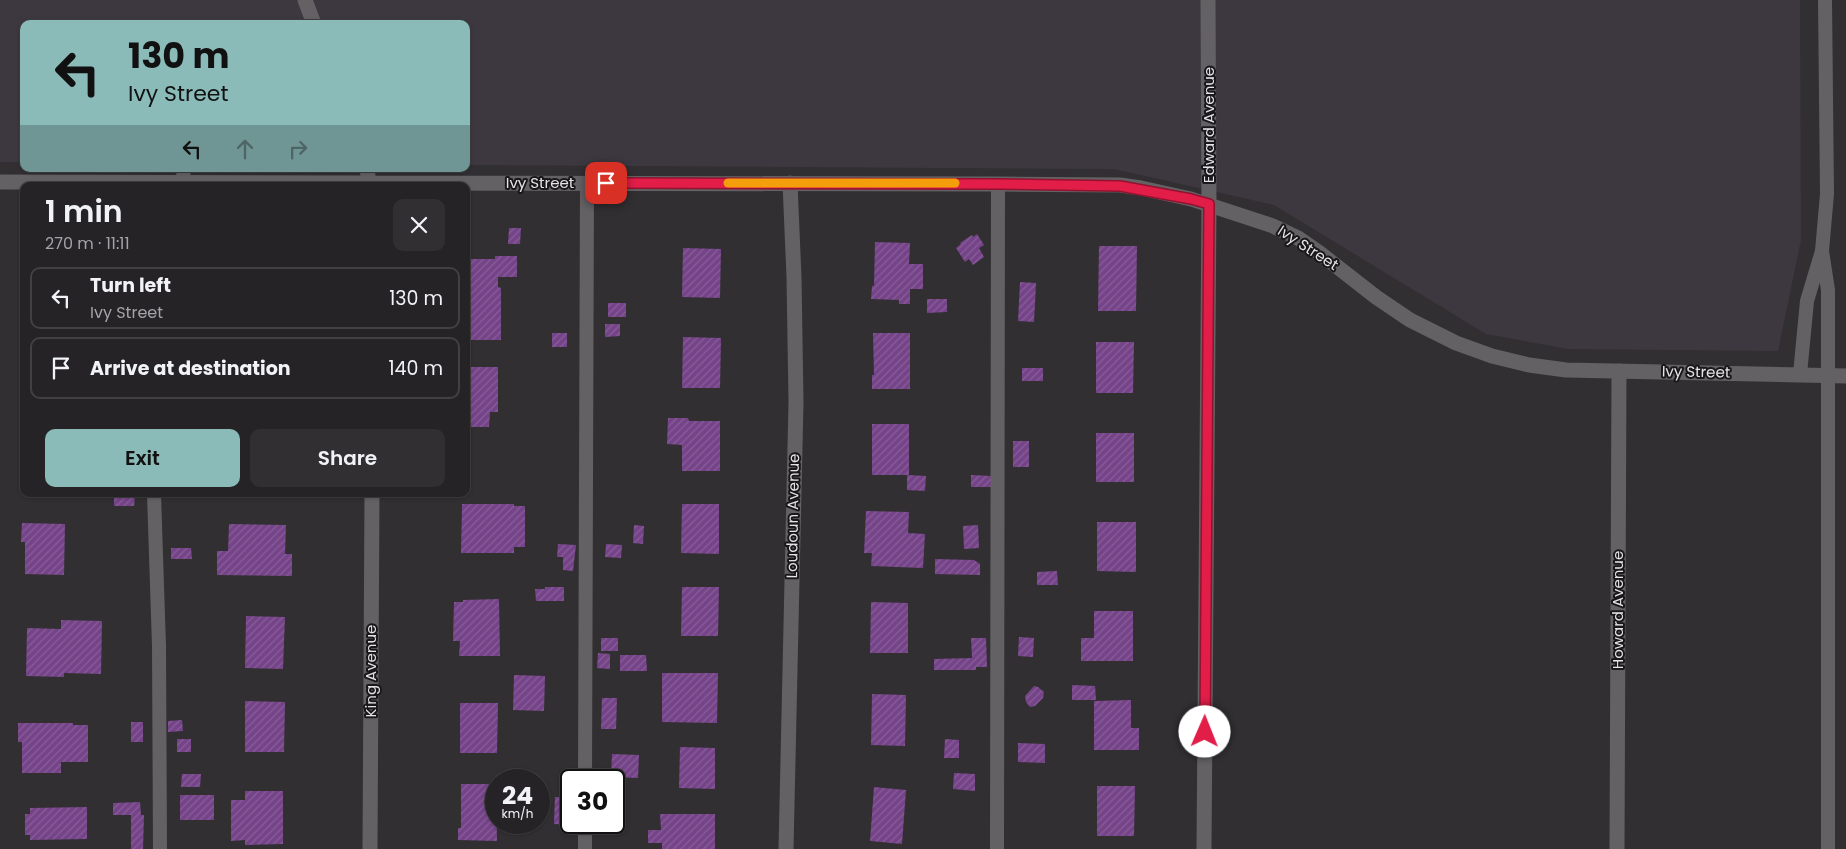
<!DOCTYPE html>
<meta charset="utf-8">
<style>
body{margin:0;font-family:Poppins,sans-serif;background:#312f32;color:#f1f3f6;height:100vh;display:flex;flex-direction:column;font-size:19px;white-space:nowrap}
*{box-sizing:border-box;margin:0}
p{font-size:16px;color:#a3a4a7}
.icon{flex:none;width:28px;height:28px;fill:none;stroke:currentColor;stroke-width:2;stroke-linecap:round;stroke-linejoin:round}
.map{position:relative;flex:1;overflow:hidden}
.drawer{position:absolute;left:20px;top:182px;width:450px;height:315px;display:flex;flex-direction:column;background:#252326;border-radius:10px;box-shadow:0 1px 4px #0004,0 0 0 1px #424043}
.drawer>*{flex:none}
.banner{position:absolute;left:20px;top:20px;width:450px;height:152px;border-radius:10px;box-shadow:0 1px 4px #0004,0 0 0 1px #424043;background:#8bbbb9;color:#111;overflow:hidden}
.speed{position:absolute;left:485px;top:769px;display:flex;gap:10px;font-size:25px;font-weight:700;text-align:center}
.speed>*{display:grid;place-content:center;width:65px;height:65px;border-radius:50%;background:#252326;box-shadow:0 1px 4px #0004,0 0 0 1px #424043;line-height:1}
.speed small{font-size:12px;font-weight:400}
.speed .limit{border:2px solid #111;border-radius:8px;background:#fff;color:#111}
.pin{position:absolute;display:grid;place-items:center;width:42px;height:42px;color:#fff;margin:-21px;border-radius:10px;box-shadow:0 2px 8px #0006}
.me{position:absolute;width:55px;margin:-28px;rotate:1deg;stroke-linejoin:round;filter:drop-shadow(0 0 4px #0008)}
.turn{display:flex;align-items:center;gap:18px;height:105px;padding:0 25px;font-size:22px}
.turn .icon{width:65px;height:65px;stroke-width:2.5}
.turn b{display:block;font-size:35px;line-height:42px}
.lanes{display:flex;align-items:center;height:48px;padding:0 25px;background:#0003;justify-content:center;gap:25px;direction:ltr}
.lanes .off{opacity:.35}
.round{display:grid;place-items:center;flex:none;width:52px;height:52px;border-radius:10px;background:#312f32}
.head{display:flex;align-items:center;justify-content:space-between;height:85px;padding:0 25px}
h1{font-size:30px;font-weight:600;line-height:38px}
.primary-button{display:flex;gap:10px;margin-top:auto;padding:10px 25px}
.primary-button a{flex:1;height:58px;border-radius:10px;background:#8bbbb9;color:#111;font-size:20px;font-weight:600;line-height:58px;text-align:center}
.primary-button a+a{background:#312f32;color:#f1f3f6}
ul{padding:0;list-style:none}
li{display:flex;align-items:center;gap:15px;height:62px;margin:0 10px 8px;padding:0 15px;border:2px solid #424043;border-radius:10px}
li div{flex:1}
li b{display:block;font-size:19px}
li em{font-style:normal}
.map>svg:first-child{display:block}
.built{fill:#3d383f}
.building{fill:url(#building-hatch)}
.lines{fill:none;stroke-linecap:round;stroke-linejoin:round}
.service{stroke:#646165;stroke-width:14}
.minor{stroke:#646165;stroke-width:15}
.tertiary{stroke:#646165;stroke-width:15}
.secondary{stroke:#646165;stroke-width:15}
.route-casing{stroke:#92132f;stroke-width:12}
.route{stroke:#e11d48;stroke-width:9}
.slow{stroke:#f59e0b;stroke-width:9}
.labels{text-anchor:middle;stroke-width:4;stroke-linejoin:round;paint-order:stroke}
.street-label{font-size:15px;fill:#e4e3e5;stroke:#191719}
</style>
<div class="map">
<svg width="1846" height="849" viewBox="0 0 1846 849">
<defs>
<pattern id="building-hatch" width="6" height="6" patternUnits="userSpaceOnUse" patternTransform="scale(1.25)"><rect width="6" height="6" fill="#754388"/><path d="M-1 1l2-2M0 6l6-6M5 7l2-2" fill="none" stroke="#885e99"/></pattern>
</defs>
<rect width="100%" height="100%" fill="#312f32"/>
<polygon class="built" points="0,0 1800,0 1801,240 1778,351 1568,349 1486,334 1274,205 1114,169 466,165 466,24 24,24 24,162 0,162"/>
<g class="building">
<polygon points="509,228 521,228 520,244 508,244"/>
<polygon points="977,234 984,245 979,248 984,257 973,265 969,259 965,262 956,248 961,244 960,243 972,235 973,237"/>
<polygon points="875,242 910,243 909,264 923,264 923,289 910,289 910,304 899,304 899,300 871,299 872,286 874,286"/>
<polygon points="1099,246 1137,246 1136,311 1098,311"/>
<polygon points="683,248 721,249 720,298 682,297"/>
<polygon points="495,256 517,256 517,277 498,277 498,287 501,288 501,340 466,340 466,259 495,259"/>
<polygon points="1020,282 1036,283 1034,322 1018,321"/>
<polygon points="927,299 947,299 947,312 927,313"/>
<rect x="608" y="303" width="18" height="14"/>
<polygon points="605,324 620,324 620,336 605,337"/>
<rect x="552" y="333" width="15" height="14"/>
<polygon points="873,333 910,333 910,389 872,389 872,375 874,375"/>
<polygon points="683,337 721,338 720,388 682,388"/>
<polygon points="1096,342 1134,342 1133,393 1096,393"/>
<polygon points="466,367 498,367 498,412 490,412 489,427 466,427"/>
<rect x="1022" y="368" width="21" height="13"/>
<polygon points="668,418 688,418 689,421 720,421 720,471 682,471 682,445 667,444"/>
<rect x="872" y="424" width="37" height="51"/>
<rect x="1096" y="433" width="38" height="49"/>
<rect x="1013" y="441" width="16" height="26"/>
<polygon points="907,475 926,476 925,491 907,490"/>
<polygon points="971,475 992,476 991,487 971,487"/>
<polygon points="114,494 135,494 134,506 114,506"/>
<polygon points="462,504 514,504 514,506 525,506 525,547 514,547 514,553 461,553"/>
<polygon points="682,504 719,504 719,554 681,553"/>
<polygon points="866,511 909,512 908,533 925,534 923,568 871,566 872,553 864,553"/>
<polygon points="1097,522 1136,522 1136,572 1097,571"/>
<polygon points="22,523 65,524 64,575 25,574 25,542 21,542"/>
<polygon points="229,524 286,525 285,554 292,554 292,576 217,575 217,551 228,551"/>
<polygon points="634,525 644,526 643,544 633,543"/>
<polygon points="978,525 979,548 964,549 963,526"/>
<polygon points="558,544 576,545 573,571 563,570 563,557 557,557"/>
<polygon points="606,544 622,545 621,558 605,557"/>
<polygon points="171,548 191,548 192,559 171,559"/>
<polygon points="935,559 974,560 980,564 980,575 935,574"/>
<polygon points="1057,571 1058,585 1037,585 1037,572"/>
<polygon points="545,587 564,587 564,601 536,601 535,589 545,589"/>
<polygon points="682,587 719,587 718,636 681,636"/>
<polygon points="499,599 500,656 459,656 460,641 453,641 454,602 463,602 463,600"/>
<polygon points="871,602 908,603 908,653 870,653"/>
<polygon points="1094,611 1133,611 1133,661 1081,661 1081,638 1094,638"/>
<polygon points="246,616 285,617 283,669 245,668"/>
<polygon points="61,620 102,621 101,674 64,673 64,677 26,676 27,628 61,629"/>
<polygon points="1019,637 1034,638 1033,657 1018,656"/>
<rect x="601" y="638" width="17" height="13"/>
<polygon points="971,638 986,638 987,667 976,667 976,670 934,670 934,659 972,658"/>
<polygon points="598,653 610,654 610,669 597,668"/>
<polygon points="620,655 646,655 647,671 620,671"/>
<polygon points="662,673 718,673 717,723 662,722"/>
<polygon points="514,675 545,676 544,711 513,710"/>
<polygon points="1072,685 1095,686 1096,700 1072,700"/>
<polygon points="1034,686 1038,687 1044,692 1043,698 1035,706 1030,707 1026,702 1025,696"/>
<polygon points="872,694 906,695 905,746 871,745"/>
<polygon points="602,698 617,698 616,729 601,729"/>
<polygon points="1131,700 1131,728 1139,728 1139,750 1094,750 1094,701"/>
<polygon points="245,701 285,702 284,752 245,752"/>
<polygon points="460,703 498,703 497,753 460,753"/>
<polygon points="182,720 183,731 168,732 168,721"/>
<rect x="131" y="722" width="12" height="20"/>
<polygon points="18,723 73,723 73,725 88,725 88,762 61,762 61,773 22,773 22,742 18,742"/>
<rect x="177" y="739" width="14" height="13"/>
<polygon points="945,739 959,740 959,758 944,758"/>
<polygon points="1018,743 1045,744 1045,763 1018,762"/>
<polygon points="680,747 715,748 715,789 679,788"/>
<polygon points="612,754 639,755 638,778 611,777"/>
<polygon points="954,773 975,774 975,791 953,789"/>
<polygon points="182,774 201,774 200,787 181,787"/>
<polygon points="461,784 496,784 497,841 458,840 458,828 461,828"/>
<polygon points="1097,786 1135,786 1134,836 1097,836"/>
<polygon points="874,787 906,790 902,844 870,841"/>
<polygon points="245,791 283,791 283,844 245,845 245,840 231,841 231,800 245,800"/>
<rect x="180" y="795" width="34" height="25"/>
<polygon points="555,797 564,797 564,805 571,805 573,825 554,824"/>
<polygon points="140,802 141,815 144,815 143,849 131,849 131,815 113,815 113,803"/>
<rect x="615" y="806" width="11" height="18"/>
<polygon points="87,807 87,839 30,840 30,835 25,835 25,814 30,814 30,808"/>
<polygon points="660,814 715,814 715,849 662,849 662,843 648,843 648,830 661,830"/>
</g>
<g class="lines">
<g class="service">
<polyline points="183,169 184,183"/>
<polyline points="1822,251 1828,290 1828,849"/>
<polyline points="1800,374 1807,301 1822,251 1827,194 1825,0"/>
<polyline points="154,494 159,646 160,849"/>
<polyline points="585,780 587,183"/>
<polyline points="585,849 585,822"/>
<polyline points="997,849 998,184"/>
</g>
<g class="minor">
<polyline points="0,182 369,183"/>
<polyline points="786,849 796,402 794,277 790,183"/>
<polyline points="1204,849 1209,205 1208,0"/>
<polyline points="1617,849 1619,371"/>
</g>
<polyline class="tertiary" points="370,849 372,494"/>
<g class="secondary">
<polyline points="305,0 314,24"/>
<polyline points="367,169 369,183 998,184 1120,185 1141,188 1191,199 1273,226 1298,238 1321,254 1376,297 1410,320 1456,343 1492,356 1529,365 1566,370 1846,376"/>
</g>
</g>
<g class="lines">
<g class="route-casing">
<polyline id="route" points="606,183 998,184 1120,186 1191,199 1209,204 1205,732"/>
</g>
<use href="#route" class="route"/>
<polyline class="slow" points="728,183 955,183"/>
</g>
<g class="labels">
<g class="street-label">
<text transform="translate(1209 125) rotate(-90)" y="5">Edward Avenue</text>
<text x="540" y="188">Ivy Street</text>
<text transform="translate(1308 248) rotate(33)" y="5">Ivy Street</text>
<text transform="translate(1696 372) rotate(1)" y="5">Ivy Street</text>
<text transform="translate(793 516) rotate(-89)" y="5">Loudoun Avenue</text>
<text transform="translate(1618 610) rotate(-90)" y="5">Howard Avenue</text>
<text transform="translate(371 671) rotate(-90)" y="5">King Avenue</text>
</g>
</g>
</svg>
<div class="speed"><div>24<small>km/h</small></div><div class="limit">30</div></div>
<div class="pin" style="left:606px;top:183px;background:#d93025"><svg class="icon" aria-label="arrive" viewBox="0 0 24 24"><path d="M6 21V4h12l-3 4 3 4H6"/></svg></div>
<svg class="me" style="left:1205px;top:732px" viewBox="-20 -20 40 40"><circle r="19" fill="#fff"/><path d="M0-13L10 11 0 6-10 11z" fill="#e11d48"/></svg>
<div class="banner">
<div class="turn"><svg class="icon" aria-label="left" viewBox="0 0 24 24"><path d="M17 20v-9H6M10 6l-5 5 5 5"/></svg><div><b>130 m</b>Ivy Street</div></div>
<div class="lanes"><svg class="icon" aria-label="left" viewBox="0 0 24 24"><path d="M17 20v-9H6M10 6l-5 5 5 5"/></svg><svg class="icon off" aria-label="ahead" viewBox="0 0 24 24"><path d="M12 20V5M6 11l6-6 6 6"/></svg><svg class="icon off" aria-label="right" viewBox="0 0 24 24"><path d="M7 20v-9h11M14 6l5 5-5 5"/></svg></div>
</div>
<section class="drawer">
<div class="head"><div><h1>1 min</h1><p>270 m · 11:11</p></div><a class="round"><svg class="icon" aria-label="close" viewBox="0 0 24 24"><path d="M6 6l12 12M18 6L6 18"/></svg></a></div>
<ul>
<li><svg class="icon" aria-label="left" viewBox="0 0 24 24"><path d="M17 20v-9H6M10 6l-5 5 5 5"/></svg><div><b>Turn left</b><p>Ivy Street</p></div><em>130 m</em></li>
<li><svg class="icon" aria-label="arrive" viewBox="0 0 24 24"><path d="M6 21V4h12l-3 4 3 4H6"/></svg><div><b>Arrive at destination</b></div><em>140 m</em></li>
</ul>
<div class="primary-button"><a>Exit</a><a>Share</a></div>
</section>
</div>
